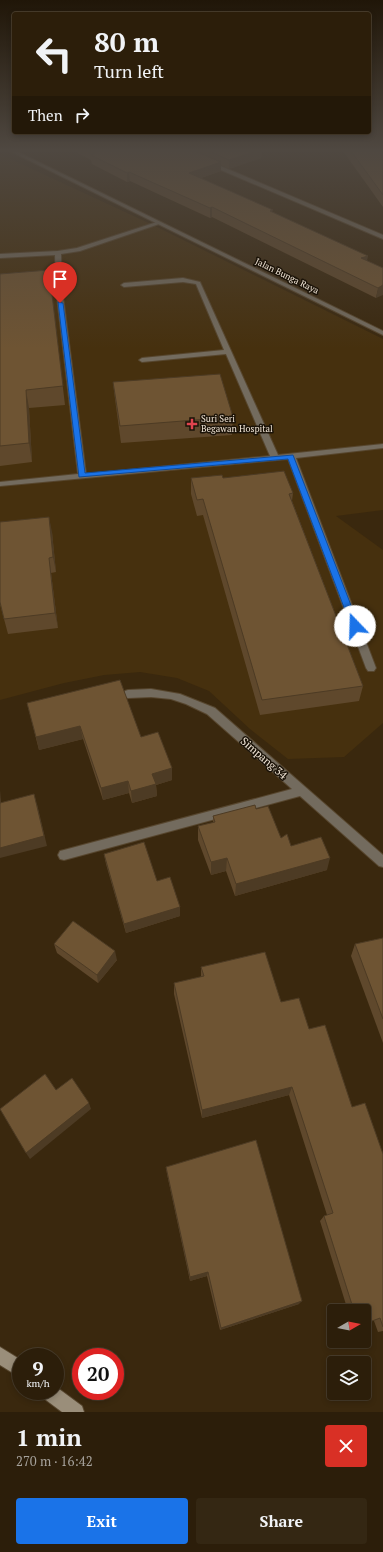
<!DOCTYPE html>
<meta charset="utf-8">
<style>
body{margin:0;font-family:"PT Serif",serif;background:#342713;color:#f1f3f6;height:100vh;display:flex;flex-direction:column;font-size:15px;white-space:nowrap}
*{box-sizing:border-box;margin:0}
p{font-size:13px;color:#a6a29c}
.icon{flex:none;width:22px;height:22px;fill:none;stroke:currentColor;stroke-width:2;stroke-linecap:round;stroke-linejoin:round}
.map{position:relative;height:1412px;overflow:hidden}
.details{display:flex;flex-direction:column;background:#2c1e0a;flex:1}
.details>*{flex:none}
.hud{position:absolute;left:12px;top:12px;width:359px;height:122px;border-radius:4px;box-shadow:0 2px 6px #0003,0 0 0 1px #483c2b;background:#2c1e0a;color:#f1f3f6;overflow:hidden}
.needle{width:26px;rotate:81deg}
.controls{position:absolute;left:327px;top:1304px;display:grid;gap:8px}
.controls a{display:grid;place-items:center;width:44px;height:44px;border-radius:4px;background:#2c1e0a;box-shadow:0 2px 6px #0003,0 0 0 1px #483c2b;font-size:20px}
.speed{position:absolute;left:12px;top:1348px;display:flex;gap:8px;font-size:20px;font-weight:700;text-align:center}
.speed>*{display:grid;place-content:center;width:52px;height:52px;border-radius:50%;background:#2c1e0a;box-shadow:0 2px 6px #0003,0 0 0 1px #483c2b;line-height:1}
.speed small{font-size:10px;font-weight:400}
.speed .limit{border:6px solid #d22;background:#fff;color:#111}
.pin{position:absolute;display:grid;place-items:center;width:34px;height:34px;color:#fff;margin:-41px -17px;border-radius:50% 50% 50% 0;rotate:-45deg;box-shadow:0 0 4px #0007}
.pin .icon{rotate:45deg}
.me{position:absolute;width:44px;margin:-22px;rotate:339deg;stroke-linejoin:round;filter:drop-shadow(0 0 3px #0008)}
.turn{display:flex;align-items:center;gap:14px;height:84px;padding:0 16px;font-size:18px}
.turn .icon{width:52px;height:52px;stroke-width:2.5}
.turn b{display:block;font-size:28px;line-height:34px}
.then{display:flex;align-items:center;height:38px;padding:0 16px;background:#0003;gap:8px;font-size:15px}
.round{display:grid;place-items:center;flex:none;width:42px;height:42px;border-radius:4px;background:#342713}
.head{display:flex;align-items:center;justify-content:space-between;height:68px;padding:0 16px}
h1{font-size:24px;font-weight:700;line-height:30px}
.cta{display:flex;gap:8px;margin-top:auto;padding:8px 16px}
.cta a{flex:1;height:46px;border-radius:4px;background:#1a73e8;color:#fff;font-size:16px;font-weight:700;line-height:46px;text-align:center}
.cta a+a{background:#342713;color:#f1f3f6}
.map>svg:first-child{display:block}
.built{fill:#46300e}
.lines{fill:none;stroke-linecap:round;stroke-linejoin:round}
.service-casing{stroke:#57462e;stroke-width:2}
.minor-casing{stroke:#57462e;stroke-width:2}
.tertiary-casing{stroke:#57462e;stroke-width:2}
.secondary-casing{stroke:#57462e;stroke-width:2}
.service{fill:#736b5e;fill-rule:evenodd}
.minor{fill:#736b5e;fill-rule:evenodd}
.tertiary{fill:#736b5e;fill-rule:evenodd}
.secondary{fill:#9a8e7a;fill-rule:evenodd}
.wall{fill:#5f482c}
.shaded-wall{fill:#4d3b24}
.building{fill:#6e5433;stroke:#4d3b24}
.route{fill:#1a73e8;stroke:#114b97}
.health-dot{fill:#e0444e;stroke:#1b1308;stroke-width:1.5}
.labels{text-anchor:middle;stroke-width:3;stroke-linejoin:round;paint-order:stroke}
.far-street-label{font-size:9px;fill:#f1e5d6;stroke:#1b1308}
.far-poi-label{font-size:9px;fill:#f1e5d6;stroke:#1b1308;text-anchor:start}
.street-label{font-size:11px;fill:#f1e5d6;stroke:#1b1308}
</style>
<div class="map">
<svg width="383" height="1412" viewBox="0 0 383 1412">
<rect width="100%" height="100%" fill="#3a280e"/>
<polygon class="built" points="0,154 153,225 383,339 383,510 336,516 383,550 383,723 344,757 288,759 250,729 209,691 177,678 140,672 104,675 64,683 0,700"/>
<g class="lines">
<g class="service-casing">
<polygon id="service" points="157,222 162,223 80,251 61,254 62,289 86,474 270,456 226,354 142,362 139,360 142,358 224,350 196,284 183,282 124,287 121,285 124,283 183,278 200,282 278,455 383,444 383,448 296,458 376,668 374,671 368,671 366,668 288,459 0,486 0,482 78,474 56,289 55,255 0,258 0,254 58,251 77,248"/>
</g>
<g class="minor-casing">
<g id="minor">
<polygon points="207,162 211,162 383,235 383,239 207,164"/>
<polygon points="151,689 180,694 215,708 383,855 383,867 379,866 300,796 64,860 60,859 58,855 60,851 64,850 292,789 207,714 186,704 171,699 151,697 128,698 125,697 123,694 125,691 128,690"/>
</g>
</g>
<g class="tertiary-casing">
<polygon id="tertiary" points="10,151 16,151 383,331 383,335"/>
</g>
<g class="secondary-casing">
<g id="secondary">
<polygon points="0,1347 21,1360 21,1378 0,1365"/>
<polygon points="55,1386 82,1406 84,1412 62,1412 42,1397 40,1391 55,1391"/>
</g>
</g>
<use href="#service" class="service"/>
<use href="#minor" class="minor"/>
<use href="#tertiary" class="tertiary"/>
<use href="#secondary" class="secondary"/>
</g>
<g class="wall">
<polygon points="74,151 262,151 261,158 229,169 221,165 221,171 201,178 273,212 367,261 383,268 376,298 212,217 210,218 130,181 127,182 92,164 91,160"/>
<polygon points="343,151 383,151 383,207"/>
<polygon points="49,270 65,405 29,408 32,462 0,466 0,274"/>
<polygon points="113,382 233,417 232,435 121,443 115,399"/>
<polygon points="191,478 223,478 293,493 292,501 363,686 359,701 260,715 203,515 197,516 191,494"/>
<polygon points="0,522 52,532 56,572 51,573 58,628 8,634 0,604"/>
<polygon points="27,703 141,737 172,768 172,780 156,785 157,796 132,803 129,793 103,800 83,739 39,750"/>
<polygon points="256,809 281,838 291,846 327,870 235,896 226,871 211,875 198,840 198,826 213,823 213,816"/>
<polygon points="104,854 157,881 180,916 126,933 106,864"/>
<polygon points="383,938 383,1043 351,956 355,944"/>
<polygon points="54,944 117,960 98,983 57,953"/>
<polygon points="201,967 281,1002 309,1029 352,1107 383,1154 383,1331 378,1332 374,1321 364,1311 348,1311 320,1221 324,1216 327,1215 289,1095 202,1118 174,994 174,983 201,977"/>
<polygon points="166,1167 299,1304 220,1330 207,1276 190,1281 167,1174"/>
</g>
<g class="shaded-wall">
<polygon points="256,151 262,151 261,158 229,169 229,160"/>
<polygon points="221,162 221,171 189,182 189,173"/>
<polygon points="129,172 130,181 127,182 127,173"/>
<polygon points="212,207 212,217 210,218 210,208"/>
<polygon points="368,256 366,266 361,258"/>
<polygon points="383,285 383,295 376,298 378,288"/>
<polygon points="26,390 29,408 32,462 29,443"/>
<polygon points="49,517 52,532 56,572 53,557"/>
<polygon points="49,558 51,573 58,628 55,613"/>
<polygon points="80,726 83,739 39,750 36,737"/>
<polygon points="172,768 172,780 156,785 157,796 132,803 131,791 152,774"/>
<polygon points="128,781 129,793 103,800 101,788"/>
<polygon points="0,790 2,813 0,807"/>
<polygon points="37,804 47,846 0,858 0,848"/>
<polygon points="227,858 226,871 211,875 211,862"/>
<polygon points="330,858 327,870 235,896 236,884"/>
<polygon points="180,907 180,916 126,933 124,924"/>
<polygon points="115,951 117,960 98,983 97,975"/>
<polygon points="292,1087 289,1095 202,1118 202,1110"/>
<polygon points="89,1103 91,1109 30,1159 26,1153"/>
<polygon points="208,1272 207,1276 190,1281 190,1277"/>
<polygon points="302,1301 299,1304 220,1330 221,1328"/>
</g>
<g class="building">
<polygon points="92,151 195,151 221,162 189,173 273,210 270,211 368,256 361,258 383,268 383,285 378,288 212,207 210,208 129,172 127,173 91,155 96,153"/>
<polygon points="209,151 256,151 229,160"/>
<polygon points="351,151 383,151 383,195"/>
<polygon points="49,270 63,386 26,390 29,443 0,446 0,274"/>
<polygon points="220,374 233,417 120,426 113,382"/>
<polygon points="284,471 293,493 289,494 363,686 262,700 203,499 197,500 191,478 222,475 223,478"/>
<polygon points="49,517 53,557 49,558 55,613 4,619 0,602 0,522"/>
<polygon points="120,680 141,737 158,732 172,768 152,774 156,784 131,791 128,781 101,788 80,726 36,737 27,703"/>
<polygon points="34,794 44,836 0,848 0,803"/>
<polygon points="255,805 256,809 268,806 281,838 287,834 291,846 321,837 330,858 236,884 227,858 211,862 198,826 215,822 213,816"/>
<polygon points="144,842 157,881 170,877 180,907 124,924 104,854"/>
<polygon points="73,921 115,951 97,975 54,944"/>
<polygon points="383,938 383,1019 355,944"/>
<polygon points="265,952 281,1002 299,998 309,1029 325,1025 352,1107 365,1103 383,1154 383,1327 380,1318 364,1324 364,1311 354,1311 324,1216 333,1213 292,1087 202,1110 174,983 204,976 201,967"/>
<polygon points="45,1074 56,1090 72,1078 89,1103 26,1153 0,1109"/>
<polygon points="256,1140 302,1301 221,1328 208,1272 190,1277 166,1167"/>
</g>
<linearGradient id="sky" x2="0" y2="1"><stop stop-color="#201608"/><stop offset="0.43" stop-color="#4f4841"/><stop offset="1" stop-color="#4f4841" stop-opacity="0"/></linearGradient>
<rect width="383" height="349" fill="url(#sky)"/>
<polygon class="route" points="58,302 63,303 85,473 293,455 359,626 358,628 352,628 351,626 288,459 79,477"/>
<path class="health-dot" d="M190 418h4v4h4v4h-4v4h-4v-4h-4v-4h4z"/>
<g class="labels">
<g class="far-street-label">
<text transform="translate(287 276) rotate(26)" y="3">Jalan Bunga Raya</text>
</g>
<g class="far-poi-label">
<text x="201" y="422">Suri Seri<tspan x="201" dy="10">Begawan Hospital</tspan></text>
</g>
<g class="street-label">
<text transform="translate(264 758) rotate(41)" y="4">Simpang 34</text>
</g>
</g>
</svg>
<div class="controls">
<a><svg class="needle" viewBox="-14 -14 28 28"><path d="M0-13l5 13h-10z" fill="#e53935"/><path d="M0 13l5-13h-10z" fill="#a6a29c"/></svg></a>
<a><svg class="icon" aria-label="layers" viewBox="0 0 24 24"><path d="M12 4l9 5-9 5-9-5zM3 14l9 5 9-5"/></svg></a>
</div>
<div class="speed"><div>9<small>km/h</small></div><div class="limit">20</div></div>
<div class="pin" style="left:60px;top:303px;background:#d93025"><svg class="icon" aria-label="arrive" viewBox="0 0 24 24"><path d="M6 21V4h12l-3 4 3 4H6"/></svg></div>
<svg class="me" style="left:355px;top:626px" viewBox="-20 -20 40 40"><circle r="19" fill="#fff"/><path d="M0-13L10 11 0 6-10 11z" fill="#1a73e8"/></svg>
<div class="hud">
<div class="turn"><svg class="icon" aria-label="left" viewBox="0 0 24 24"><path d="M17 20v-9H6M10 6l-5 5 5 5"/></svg><div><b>80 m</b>Turn left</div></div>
<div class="then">Then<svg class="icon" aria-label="right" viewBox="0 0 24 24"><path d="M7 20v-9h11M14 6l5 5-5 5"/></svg></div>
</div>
</div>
<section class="details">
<div class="head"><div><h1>1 min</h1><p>270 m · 16:42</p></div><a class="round" style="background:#d93025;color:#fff"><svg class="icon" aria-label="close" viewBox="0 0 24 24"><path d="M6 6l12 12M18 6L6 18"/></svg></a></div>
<div class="cta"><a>Exit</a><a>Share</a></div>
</section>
